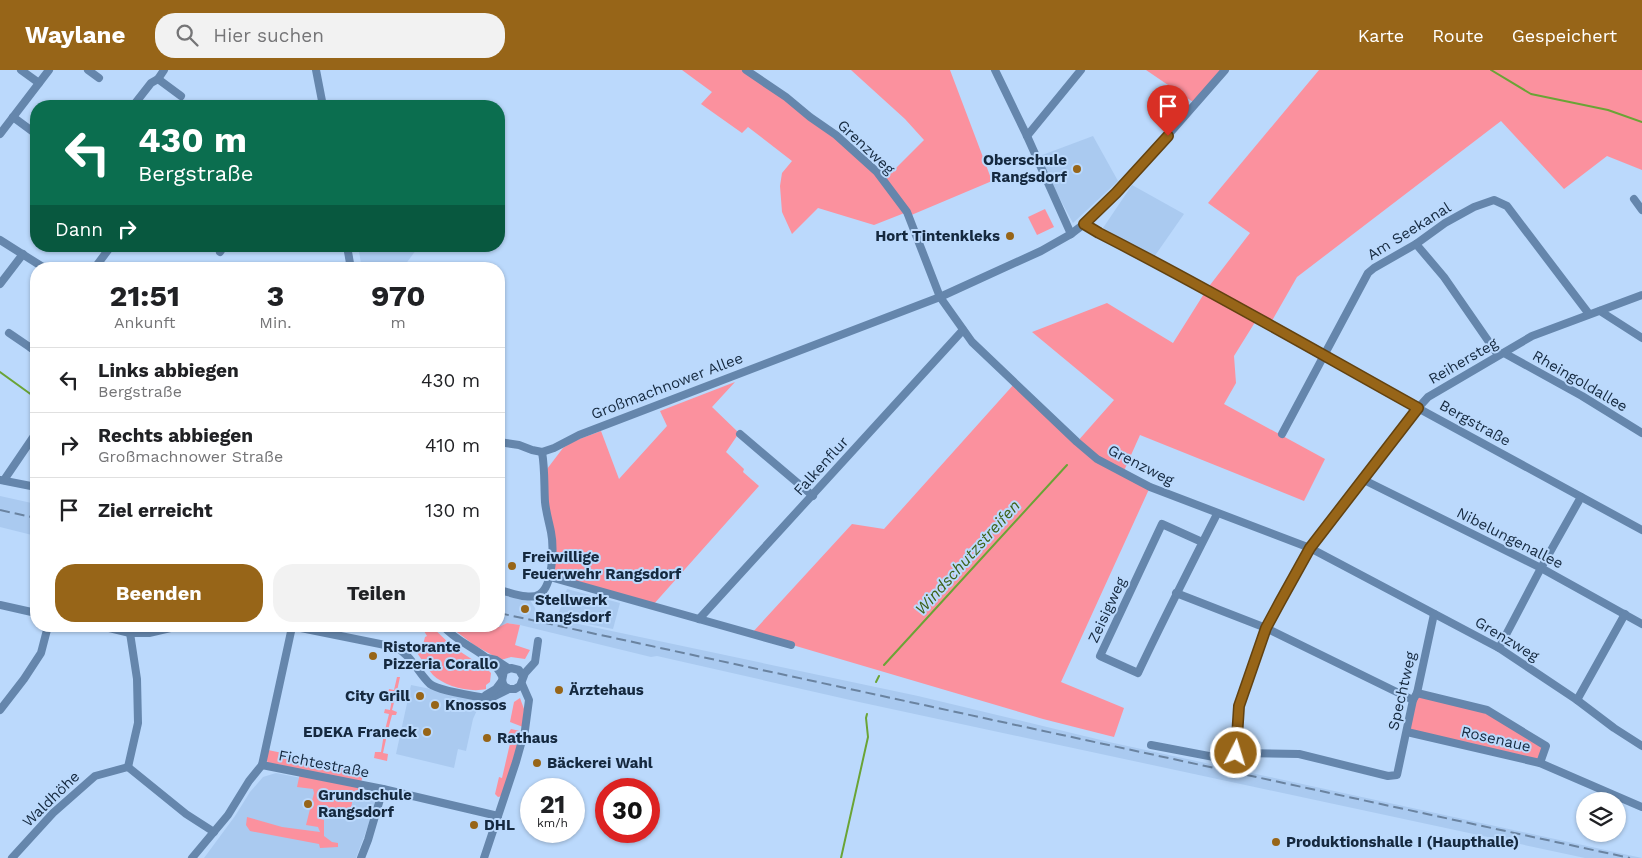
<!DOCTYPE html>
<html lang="de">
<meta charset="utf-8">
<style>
body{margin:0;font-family:"Work Sans",sans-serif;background:#f2f2f2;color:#202124;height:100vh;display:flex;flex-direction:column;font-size:19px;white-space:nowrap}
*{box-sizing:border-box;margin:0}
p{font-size:16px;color:#757577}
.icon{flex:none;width:28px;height:28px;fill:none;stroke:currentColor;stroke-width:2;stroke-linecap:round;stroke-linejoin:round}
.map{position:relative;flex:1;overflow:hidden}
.panel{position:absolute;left:30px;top:192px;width:475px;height:370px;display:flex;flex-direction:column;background:#fff;border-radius:20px;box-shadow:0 1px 4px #0004}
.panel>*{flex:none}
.guide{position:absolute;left:30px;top:30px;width:475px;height:152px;border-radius:20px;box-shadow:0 1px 4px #0004;background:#0b6e4f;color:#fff;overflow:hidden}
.buttons{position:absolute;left:1576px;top:722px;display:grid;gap:10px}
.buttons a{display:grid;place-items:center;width:50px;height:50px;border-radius:50%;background:#fff;box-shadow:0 1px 4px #0004;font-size:25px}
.speed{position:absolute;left:520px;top:708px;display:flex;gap:10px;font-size:25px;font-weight:700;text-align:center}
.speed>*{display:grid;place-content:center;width:65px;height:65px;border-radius:50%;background:#fff;box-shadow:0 1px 4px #0004;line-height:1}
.speed small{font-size:12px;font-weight:400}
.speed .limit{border:8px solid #d22;background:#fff;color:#111}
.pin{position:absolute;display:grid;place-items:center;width:42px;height:42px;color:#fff;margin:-51px -21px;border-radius:50% 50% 50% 0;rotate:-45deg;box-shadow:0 0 5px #0007}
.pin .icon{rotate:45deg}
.me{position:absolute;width:55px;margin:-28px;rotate:5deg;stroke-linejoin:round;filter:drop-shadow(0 0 4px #0008)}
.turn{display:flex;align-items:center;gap:18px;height:105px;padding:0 25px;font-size:22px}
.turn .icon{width:65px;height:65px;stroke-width:2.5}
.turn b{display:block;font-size:35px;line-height:42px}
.then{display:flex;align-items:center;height:48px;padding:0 25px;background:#0003;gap:10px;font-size:19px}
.eta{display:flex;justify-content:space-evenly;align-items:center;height:85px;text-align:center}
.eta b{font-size:30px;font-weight:700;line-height:35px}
.action{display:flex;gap:10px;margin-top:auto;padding:10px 25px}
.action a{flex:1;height:58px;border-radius:20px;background:#976518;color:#fff;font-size:20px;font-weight:700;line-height:58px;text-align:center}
.action a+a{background:#f2f2f2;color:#202124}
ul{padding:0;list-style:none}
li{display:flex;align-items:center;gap:15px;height:65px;padding:0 25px;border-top:1px solid #e0e0e0}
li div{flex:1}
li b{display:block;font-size:19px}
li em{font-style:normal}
header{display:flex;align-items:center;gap:30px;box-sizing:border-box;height:70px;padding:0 25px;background:#976518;color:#fff}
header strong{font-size:24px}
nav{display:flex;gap:28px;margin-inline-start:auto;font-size:18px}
.search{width:350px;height:45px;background:#f2f2f2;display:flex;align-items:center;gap:12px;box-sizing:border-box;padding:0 18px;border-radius:20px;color:#757577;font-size:19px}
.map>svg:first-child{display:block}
.built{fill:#aacaf0}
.green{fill:#fb919e}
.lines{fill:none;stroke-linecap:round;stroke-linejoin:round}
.stream{stroke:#6aa435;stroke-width:2}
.minor{stroke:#6586ac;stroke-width:8}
.rail{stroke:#6a83a0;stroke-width:2;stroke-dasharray:10 5;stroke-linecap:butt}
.route-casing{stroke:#624210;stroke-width:12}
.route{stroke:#976518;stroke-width:9}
.poi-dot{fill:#976518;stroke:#bbd9fc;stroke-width:2}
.labels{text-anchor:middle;stroke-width:4;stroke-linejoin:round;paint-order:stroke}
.street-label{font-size:15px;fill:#15293f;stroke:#bbd9fc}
.poi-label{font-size:15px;font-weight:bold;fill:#15293f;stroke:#bbd9fc;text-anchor:start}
.water-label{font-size:16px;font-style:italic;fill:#3e631a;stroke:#bbd9fc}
</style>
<header>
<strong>Waylane</strong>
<div class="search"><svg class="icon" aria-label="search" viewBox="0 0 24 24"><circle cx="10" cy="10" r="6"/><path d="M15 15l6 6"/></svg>Hier suchen</div>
<nav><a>Karte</a><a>Route</a><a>Gespeichert</a></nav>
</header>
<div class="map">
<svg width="1642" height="788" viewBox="0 0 1642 788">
<rect width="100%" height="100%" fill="#bbd9fc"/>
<g class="built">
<polygon points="1093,66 1118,111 1073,153 1037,87"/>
<polygon points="1132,115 1184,144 1154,187 1103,158"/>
<polygon points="358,176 419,176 402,199 362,199"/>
<polygon points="0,426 36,434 36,466 0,457"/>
<polygon points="567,519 620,533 613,559 557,548"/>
<polygon points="499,525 530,530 535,538 536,545 918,626 1109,672 1642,788 1585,788 859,632 657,586 651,587 520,555 507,553 499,557 497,556 499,556"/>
<polygon points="411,615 480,629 478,638 473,649 466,681 458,679 454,698 396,684"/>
<polygon points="276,703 377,723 368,756 356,788 204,788 235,746 250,722 263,707"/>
</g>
<g class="green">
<polygon points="682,0 746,0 786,27 884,110 924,70 905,49 851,0 950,0 992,111 909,146 907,142 874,155 818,138 792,164 782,142 780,116 782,103 792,91 748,57 742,63 701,34 712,22"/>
<polygon points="1146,0 1224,0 1193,32"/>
<polygon points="1319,0 1642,0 1642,100 1607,86 1564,119 1501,51 1297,207 1269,256 1257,249 1234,286 1236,313 1224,334 1325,389 1304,431 1140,365 1123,403 1150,417 1061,612 1124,638 1114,667 1043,649 752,563 852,454 884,459 1015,313 1077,372 1114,330 1032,262 1107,233 1173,273 1207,219 1250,163 1208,133"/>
<polygon points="1045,139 1054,157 1037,165 1028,147"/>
<polygon points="735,312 712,337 739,363 726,382 744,399 743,402 759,416 653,535 550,507 552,484 547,446 547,399 563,378 574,371 601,361 619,409 667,356 660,341"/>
<polygon points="507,553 520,555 515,575 530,580 525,589 511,587 501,590 474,575 449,556 499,557"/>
<path d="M 421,556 L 431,556 L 453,577 L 487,599 L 491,603 L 490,612 L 486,615 L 486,619 C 470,623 444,616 433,605 C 426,597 420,587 414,578 L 423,575 L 425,567 L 427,566 Z"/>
<polygon points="397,607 400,607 397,621 402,622 401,626 396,625 392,640 397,642 396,645 392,645 388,660 393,662 392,665 387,665 383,683 388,684 387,691 374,688 375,682 381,682 384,664 379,663 380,659 385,660 389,644 384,643 385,639 390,640 393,624 388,623 389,619 394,620"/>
<polygon points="1417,623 1487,640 1546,676 1540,693 1407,662"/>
<polygon points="520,628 524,639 523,657 510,652 514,632"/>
<polygon points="511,659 520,661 521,663 502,726 498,727 495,724 499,707 502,708 512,665 508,664"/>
<polygon points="268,680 364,700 361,713 268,693 266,689"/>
<polygon points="300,703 364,717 361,728 353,727 350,745 321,739 320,749 324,750 324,766 332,772 338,773 338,777 320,778 319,774 250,761 246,755 247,747 282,757 320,762 318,757 306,755 314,723 313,719 297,717"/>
</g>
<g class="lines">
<g class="stream">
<polyline points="1491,0 1531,24 1608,40 1642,52"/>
<polyline points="0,302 36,328"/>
<polyline points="884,595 1067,395"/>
<polyline points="876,612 879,606"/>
<polyline points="841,788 868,667 866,648 867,644"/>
</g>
<g class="minor">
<polyline points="21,0 39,13"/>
<polyline points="88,0 99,8"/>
<polyline points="316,0 323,36"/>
<polyline points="746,0 786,27 810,47 836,65 877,102 907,142 940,227 972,272 1077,372 1097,389 1150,417 1310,478 1499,578 1577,630 1614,658 1642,676"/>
<polyline points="995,0 1027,66 1071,164"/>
<polyline points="158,9 181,26"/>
<polyline points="133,36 151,13 158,9 164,0"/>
<polyline points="13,47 36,64"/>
<polyline points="0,64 49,0"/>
<polyline points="1027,66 1081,0"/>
<polyline points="1634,129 1642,140"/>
<polyline points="1084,154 1099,163 1207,219 1324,287 1642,460"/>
<polyline points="0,170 46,199"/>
<polyline points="1416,174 1444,207 1498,285"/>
<polyline points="347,176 351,199"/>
<polyline points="220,182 224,176"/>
<polyline points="94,199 111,176"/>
<polyline points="0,214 23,184"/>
<polyline points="1600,241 1642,268"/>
<polyline points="9,263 31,278"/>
<polyline points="36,270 31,278 36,282"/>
<polyline points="1504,283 1582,326 1642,363"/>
<polyline points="740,364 813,426"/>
<polyline points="1282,364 1368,203 1374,198 1416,174 1445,153 1474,137 1494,130 1507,136 1589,244"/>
<polyline points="499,372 519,375 532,380 542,382"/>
<polyline points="542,382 554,378 579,365 940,227 1041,181 1071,164 1084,154 1133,105 1225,0"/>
<polyline points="0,410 36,417"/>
<polyline points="4,410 36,363"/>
<polyline points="1364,410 1541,498 1642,554"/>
<path d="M 1202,472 L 1162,454 L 1100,586 L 1138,603 C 1163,550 1190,497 1217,444"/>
<polyline points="550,507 791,575"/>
<path d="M 499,520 C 510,522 530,531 540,524 C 553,515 554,477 551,462 C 549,452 546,442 545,432 C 544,415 545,399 542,382"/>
<polyline points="1176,523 1266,558 1413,630"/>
<polyline points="0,535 36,543"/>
<polyline points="699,549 963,260"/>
<polyline points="101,556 130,563 149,563 179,556"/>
<path d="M 291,556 L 395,577 C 411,584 418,603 430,614 C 439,621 474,626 487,628 L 491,628 L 509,619"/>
<path d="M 443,556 C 460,576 490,582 502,606"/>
<polyline points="1499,578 1541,498 1581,427"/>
<polyline points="487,588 496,590 508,598"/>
<polyline points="523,607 519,600 511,598 504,601 502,611 504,616 509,619 515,619 520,616 525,603 535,592 538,571"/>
<polyline points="1417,623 1487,640 1546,676 1540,693"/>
<polyline points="486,625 496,619 502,611"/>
<polyline points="1577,630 1625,544"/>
<polyline points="0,640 24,609 41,583 48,556"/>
<polyline points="1407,662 1540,693 1642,737"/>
<polyline points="1151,675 1214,687 1224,687 1236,683 1299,684 1388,706 1397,705 1413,630 1417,623 1434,544"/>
<polyline points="1236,683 1239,636 1266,558 1280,532 1310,478 1418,338 1428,327 1532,266 1642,225"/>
<polyline points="262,695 383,719 498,746"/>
<polyline points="128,697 138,653 137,609 130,563"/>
<polyline points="128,697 186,744 214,762"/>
<polyline points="12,788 53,743 95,706 128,697"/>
<polyline points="192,788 228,745 249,711 262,695 292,557"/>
<polyline points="361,788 368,770 383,719"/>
<polyline points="484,788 516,692 525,660 529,630 522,614"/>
</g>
<g class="rail">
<polyline points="0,440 36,448"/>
<polyline points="499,543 1630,788"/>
</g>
</g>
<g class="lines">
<g class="route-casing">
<path id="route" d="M 1168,66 L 1116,123 L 1084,154 L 1099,163 C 1207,218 1312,279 1418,338 L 1310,478 L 1280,532 L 1266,558 L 1239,636 L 1236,683"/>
</g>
<use href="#route" class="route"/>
</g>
<g class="poi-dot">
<circle cx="1077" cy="99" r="5"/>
<circle cx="1010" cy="166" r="5"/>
<circle cx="512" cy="496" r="5"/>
<circle cx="525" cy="539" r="5"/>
<circle cx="373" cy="586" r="5"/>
<circle cx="559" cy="620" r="5"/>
<circle cx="420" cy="626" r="5"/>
<circle cx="435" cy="635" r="5"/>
<circle cx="427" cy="662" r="5"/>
<circle cx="487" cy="668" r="5"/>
<circle cx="537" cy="693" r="5"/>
<circle cx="308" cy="734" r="5"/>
<circle cx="474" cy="755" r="5"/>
<circle cx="1276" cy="772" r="5"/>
</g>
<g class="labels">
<g class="street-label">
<text transform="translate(866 77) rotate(43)" y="5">Grenzweg</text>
<text transform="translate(1409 161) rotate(-32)" y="5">Am Seekanal</text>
<text transform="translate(1463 291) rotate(-30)" y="5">Reihersteg</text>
<text transform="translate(1580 311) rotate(30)" y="5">Rheingoldallee</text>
<text transform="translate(667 316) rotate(-21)" y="5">Großmachnower Allee</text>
<text transform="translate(1475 353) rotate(29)" y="5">Bergstraße</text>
<text transform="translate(1141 395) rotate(27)" y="5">Grenzweg</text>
<text transform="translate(821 396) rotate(-48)" y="5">Falkenflur</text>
<text transform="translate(1510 468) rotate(27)" y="5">Nibelungenallee</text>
<text transform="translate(1107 540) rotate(-65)" y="5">Zeisigweg</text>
<text transform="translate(1507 569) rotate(31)" y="5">Grenzweg</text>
<text transform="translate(1402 621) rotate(-77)" y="5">Spechtweg</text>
<text transform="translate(1496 669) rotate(13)" y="5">Rosenaue</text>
<text transform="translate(324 694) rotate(11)" y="5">Fichtestraße</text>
<text transform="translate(51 729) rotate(-44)" y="5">Waldhöhe</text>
</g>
<g class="poi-label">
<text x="1067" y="95" text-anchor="end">Oberschule<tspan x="1067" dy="17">Rangsdorf</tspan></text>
<text x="1000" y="171" text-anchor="end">Hort Tintenkleks</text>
<text x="522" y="492">Freiwillige<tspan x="522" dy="17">Feuerwehr Rangsdorf</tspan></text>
<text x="535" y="535">Stellwerk<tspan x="535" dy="17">Rangsdorf</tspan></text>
<text x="383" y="582">Ristorante<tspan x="383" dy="17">Pizzeria Corallo</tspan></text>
<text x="569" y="625">Ärztehaus</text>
<text x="410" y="631" text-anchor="end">City Grill</text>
<text x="445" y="640">Knossos</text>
<text x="417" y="667" text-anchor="end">EDEKA Franeck</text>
<text x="497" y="673">Rathaus</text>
<text x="547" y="698">Bäckerei Wahl</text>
<text x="318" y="730">Grundschule<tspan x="318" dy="17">Rangsdorf</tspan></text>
<text x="484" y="760">DHL</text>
<text x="1286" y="777">Produktionshalle I (Haupthalle)</text>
</g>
<g class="water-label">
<text transform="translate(967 487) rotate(-48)" y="6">Windschutzstreifen</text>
</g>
</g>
</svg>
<div class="buttons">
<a><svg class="icon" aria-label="layers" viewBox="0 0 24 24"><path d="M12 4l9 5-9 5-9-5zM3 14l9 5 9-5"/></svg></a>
</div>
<div class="speed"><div>21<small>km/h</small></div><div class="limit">30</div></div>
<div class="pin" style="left:1168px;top:66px;background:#d93025"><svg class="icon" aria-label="arrive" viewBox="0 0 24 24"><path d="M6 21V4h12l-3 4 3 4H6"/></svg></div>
<svg class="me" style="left:1236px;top:683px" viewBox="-20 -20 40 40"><circle r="17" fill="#976518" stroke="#fff" stroke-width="3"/><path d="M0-11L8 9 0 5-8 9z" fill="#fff"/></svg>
<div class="guide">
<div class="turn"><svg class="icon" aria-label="left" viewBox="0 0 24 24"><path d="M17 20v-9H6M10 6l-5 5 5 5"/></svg><div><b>430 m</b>Bergstraße</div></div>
<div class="then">Dann<svg class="icon" aria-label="right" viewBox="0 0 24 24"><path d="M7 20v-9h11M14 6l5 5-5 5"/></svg></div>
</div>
<section class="panel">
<div class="eta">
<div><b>21:51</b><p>Ankunft</p></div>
<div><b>3</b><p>Min.</p></div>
<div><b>970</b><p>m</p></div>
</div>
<ul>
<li><svg class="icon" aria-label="left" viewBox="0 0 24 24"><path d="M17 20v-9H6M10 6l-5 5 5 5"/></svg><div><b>Links abbiegen</b><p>Bergstraße</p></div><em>430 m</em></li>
<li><svg class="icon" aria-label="right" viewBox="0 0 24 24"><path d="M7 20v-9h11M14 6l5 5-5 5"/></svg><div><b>Rechts abbiegen</b><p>Großmachnower Straße</p></div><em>410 m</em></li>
<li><svg class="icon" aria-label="arrive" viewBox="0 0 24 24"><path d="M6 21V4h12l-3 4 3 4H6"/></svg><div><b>Ziel erreicht</b></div><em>130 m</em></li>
</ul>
<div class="action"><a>Beenden</a><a>Teilen</a></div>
</section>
</div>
